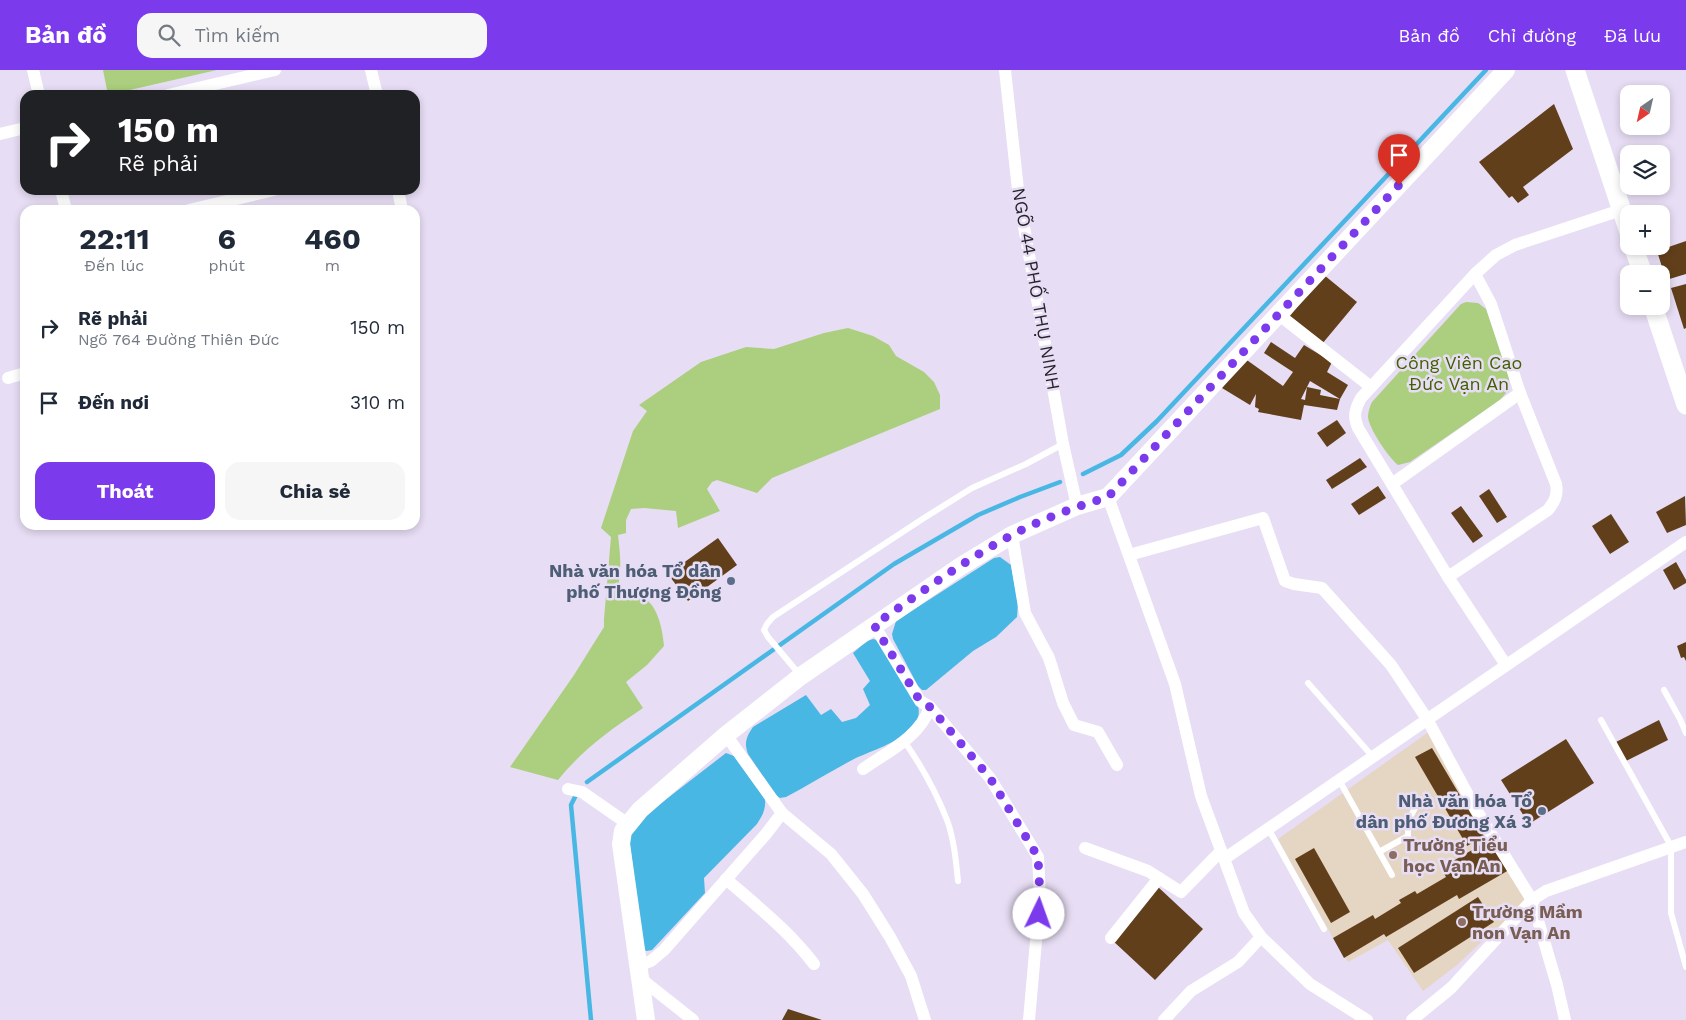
<!DOCTYPE html>
<html lang="vi">
<meta charset="utf-8">
<style>
body{margin:0;font-family:"Work Sans",sans-serif;background:#f6f6f7;color:#1f2937;height:100vh;display:flex;flex-direction:column;font-size:19px;white-space:nowrap}
*{box-sizing:border-box;margin:0}
p{font-size:16px;color:#747a83}
.icon{flex:none;width:28px;height:28px;fill:none;stroke:currentColor;stroke-width:2;stroke-linecap:round;stroke-linejoin:round}
.map{position:relative;flex:1;overflow:hidden}
.sheet{position:absolute;left:20px;top:135px;width:400px;height:325px;display:flex;flex-direction:column;background:#fff;border-radius:15px;box-shadow:0 2px 8px #0003}
.sheet>*{flex:none}
.top-card{position:absolute;left:20px;top:20px;width:400px;height:105px;border-radius:15px;box-shadow:0 2px 8px #0003;background:#202124;color:#fff;overflow:hidden}
.needle{width:32px;rotate:214deg}
.buttons{position:absolute;left:1620px;top:15px;display:grid;gap:10px}
.buttons a{display:grid;place-items:center;width:50px;height:50px;border-radius:10px;background:#fff;box-shadow:0 2px 8px #0003;font-size:25px}
.pin{position:absolute;display:grid;place-items:center;width:42px;height:42px;color:#fff;margin:-51px -21px;border-radius:50% 50% 50% 0;rotate:-45deg;box-shadow:0 0 5px #0007}
.pin .icon{rotate:45deg}
.me{position:absolute;width:55px;margin:-28px;rotate:3deg;stroke-linejoin:round;filter:drop-shadow(0 0 4px #0008)}
.turn{display:flex;align-items:center;gap:18px;height:105px;padding:0 15px;font-size:22px}
.turn .icon{width:65px;height:65px;stroke-width:2.5}
.turn b{display:block;font-size:35px;line-height:42px}
.eta{display:flex;justify-content:space-evenly;align-items:center;height:85px;text-align:center}
.eta b{font-size:30px;font-weight:700;line-height:35px}
.cta{display:flex;gap:10px;margin-top:auto;padding:10px 15px}
.cta a{flex:1;height:58px;border-radius:15px;background:#7c3aed;color:#fff;font-size:20px;font-weight:700;line-height:58px;text-align:center}
.cta a+a{background:#f6f6f7;color:#1f2937}
ul{padding:0;list-style:none}
li{display:flex;align-items:center;gap:15px;height:75px;padding:0 15px}
li div{flex:1}
li b{display:block;font-size:19px}
li em{font-style:normal}
header{display:flex;align-items:center;gap:30px;box-sizing:border-box;height:70px;padding:0 25px;background:#7c3aed;color:#fff}
header strong{font-size:24px}
nav{display:flex;gap:28px;margin-inline-start:auto;font-size:18px}
.search{width:350px;height:45px;background:#f6f6f7;display:flex;align-items:center;gap:12px;box-sizing:border-box;padding:0 18px;border-radius:15px;color:#747a83;font-size:19px}
.map>svg:first-child{display:block}
.education{fill:#e5d5c3}
.green{fill:#abcf7e}
.water{fill:#49b7e3}
.lines{fill:none;stroke-linecap:round;stroke-linejoin:round}
.stream{stroke:#49b7e3;stroke-width:4.5}
.building{fill:#623f1b;fill-rule:evenodd}
.lane{stroke:#fff;stroke-width:6}
.street{stroke:#fff;stroke-width:12}
.secondary{stroke:#fff;stroke-width:18}
.primary{stroke:#fff;stroke-width:19}
.route{stroke:#7c3aed;stroke-width:9;stroke-dasharray:0 16.2}
.service-dot{fill:#5c6f8a;stroke:#e7ddf4;stroke-width:2}
.education-dot{fill:#8d6e63;stroke:#e7ddf4;stroke-width:2}
.labels{text-anchor:middle;stroke-width:5;stroke-linejoin:round;paint-order:stroke}
.street-label{font-size:18px;fill:#27232c;stroke:#e7ddf4}
.park-label{font-size:18px;fill:#426000;stroke:#e7ddf4}
.service-label{font-size:18px;font-weight:bold;fill:#4e5e75;stroke:#e7ddf4;text-anchor:end}
.education-label{font-size:18px;font-weight:bold;fill:#785e54;stroke:#e7ddf4;text-anchor:start}
</style>
<header>
<strong>Bản đồ</strong>
<div class="search"><svg class="icon" aria-label="search" viewBox="0 0 24 24"><circle cx="10" cy="10" r="6"/><path d="M15 15l6 6"/></svg>Tìm kiếm</div>
<nav><a>Bản đồ</a><a>Chỉ đường</a><a>Đã lưu</a></nav>
</header>
<div class="map">
<svg width="1686" height="950" viewBox="0 0 1686 950">
<rect width="100%" height="100%" fill="#e7ddf4"/>
<polygon class="education" points="1430,661 1527,829 1517,843 1493,861 1457,895 1423,921 1388,870 1348,892 1333,868 1278,769"/>
<g class="green">
<polygon points="103,0 217,0 108,25"/>
<path d="M 1466,232 L 1478,233 L 1486,239 L 1508,303 C 1511,316 1509,320 1500,330 L 1410,392 L 1398,395 C 1389,388 1369,359 1368,347 C 1368,342 1370,336 1372,332 L 1461,234 Z"/>
<path d="M 848,258 L 873,266 L 889,275 L 896,286 L 924,302 L 934,312 L 940,325 L 940,339 L 772,408 L 757,423 L 717,410 L 712,412 L 707,419 L 720,441 L 678,458 L 676,441 L 644,438 L 631,439 L 626,450 L 626,463 L 618,465 C 619,476 621,488 620,499 C 620,509 616,517 623,527 C 629,528 637,526 643,528 C 658,534 663,562 664,576 L 647,595 L 626,612 L 643,638 C 609,661 584,678 558,710 L 510,697 L 574,605 L 604,557 L 604,549 L 611,467 L 601,458 L 633,361 L 647,341 L 639,335 L 701,292 L 746,277 L 774,279 L 824,263 Z"/>
</g>
<g class="water">
<polygon points="1000,487 1011,495 1018,533 1017,547 996,567 973,581 926,620 922,620 918,616 893,569 892,564 896,551 994,488"/>
<path d="M 873,569 L 877,570 L 917,630 C 920,642 920,649 911,658 C 896,674 873,680 854,689 C 831,701 809,715 786,727 L 780,728 L 776,725 L 748,684 C 744,673 746,667 753,657 L 806,625 L 821,645 L 831,639 L 842,652 L 856,648 L 870,635 L 863,619 L 870,611 L 853,583 L 867,571 Z"/>
<path d="M 726,683 L 734,686 L 765,729 C 766,740 762,746 757,754 L 704,808 L 705,823 L 652,880 L 647,881 L 643,880 L 629,766 L 638,751 Z"/>
</g>
<g class="lines">
<g class="stream">
<polyline points="1083,404 1121,385 1157,351 1486,0"/>
<polyline points="587,712 894,494 978,445 1020,427 1060,412"/>
<polyline points="575,727 571,735 591,950"/>
</g>
</g>
<g class="building">
<polygon points="1554,34 1573,79 1523,117 1529,125 1518,133 1512,126 1509,128 1479,92"/>
<polygon points="1686,171 1686,204 1666,210 1657,181"/>
<polygon points="1324,205 1357,232 1322,274 1289,247"/>
<polygon points="1686,214 1686,258 1684,259 1671,218"/>
<path d="M 1271,272 L 1295,288 L 1304,275 L 1332,292 L 1327,302 L 1348,315 L 1340,329 L 1337,340 L 1304,335 L 1301,350 L 1258,342 L 1259,339 L 1255,337 L 1256,324 L 1250,335 L 1222,318 L 1244,288 L 1283,316 L 1293,302 L 1264,283 ZM 1310,311 L 1340,329 L 1320,325 L 1321,320 L 1307,317 L 1305,330 L 1301,329 Z"/>
<polygon points="1337,350 1346,363 1327,377 1317,363"/>
<polygon points="1360,388 1367,397 1332,419 1326,410"/>
<polygon points="1378,416 1386,428 1359,445 1351,434"/>
<polygon points="1489,419 1507,447 1497,453 1479,426"/>
<polygon points="1685,426 1686,455 1667,463 1656,442"/>
<polygon points="1461,436 1483,466 1473,473 1451,443"/>
<polygon points="1611,444 1629,472 1610,484 1592,456"/>
<polygon points="718,468 737,495 688,531 668,504"/>
<polygon points="1676,492 1686,510 1686,513 1674,520 1663,500"/>
<polygon points="1686,572 1686,591 1684,587 1681,588 1677,576"/>
<polygon points="1659,650 1668,670 1626,691 1616,672"/>
<polygon points="1566,669 1594,713 1529,754 1501,710"/>
<polygon points="1432,678 1484,766 1467,776 1415,687"/>
<polygon points="1491,769 1509,800 1459,829 1457,825 1386,867 1384,864 1344,888 1333,868 1373,845 1375,849 1401,833 1399,830 1415,821 1417,824 1446,807 1441,798"/>
<polygon points="1314,778 1350,842 1331,853 1295,789"/>
<polygon points="1157,816 1203,859 1155,910 1112,870"/>
<polygon points="1478,827 1494,852 1414,903 1398,878"/>
<polygon points="788,939 822,950 782,950"/>
</g>
<g class="lines">
<g class="lane">
<polyline points="800,605 768,567 764,560 767,554 773,547 924,448 972,418 1026,394 1063,374"/>
<polyline points="1308,613 1373,687"/>
<polyline points="1664,620 1680,649 1686,663"/>
<polyline points="1601,650 1671,776 1671,843 1686,897"/>
<path d="M 904,671 C 921,695 936,722 947,750 C 954,769 956,791 958,811"/>
<polyline points="1339,710 1392,805"/>
<polyline points="1268,758 1324,859"/>
<polyline points="1379,782 1408,766 1408,751 1420,729"/>
</g>
<g class="street">
<polyline points="33,0 39,25"/>
<polyline points="371,0 377,25"/>
<polyline points="1005,0 1019,129 1063,374 1077,436"/>
<polyline points="168,25 275,0"/>
<polyline points="0,64 25,58"/>
<polyline points="61,120 66,140"/>
<polyline points="398,120 402,140"/>
<polyline points="189,140 274,120"/>
<polyline points="1278,244 1371,317"/>
<polyline points="8,308 25,303"/>
<polyline points="1392,414 1520,323"/>
<polyline points="1108,427 1175,614 1201,726 1244,843 1261,867 1310,914 1367,950"/>
<polyline points="1012,465 1025,543 1049,588 1063,633 1074,655 1098,662 1117,695"/>
<polyline points="1129,485 1263,448 1285,511 1294,514 1322,518 1391,595 1427,649 1475,738 1532,830 1557,915 1565,950"/>
<path d="M 1448,507 L 1548,440 C 1555,431 1558,425 1556,414 L 1520,323 L 1491,234 L 1475,204"/>
<polyline points="874,555 920,631 930,637 990,708 1038,787 1040,826 1029,950"/>
<path d="M 1506,595 L 1448,507 L 1358,358 C 1353,346 1355,339 1361,328 L 1475,204 L 1496,185 L 1515,175 L 1621,140"/>
<polyline points="726,665 782,743 831,784 863,824 890,867 911,906 925,950"/>
<path d="M 863,699 C 887,682 920,667 930,637"/>
<polyline points="568,719 582,722 628,754"/>
<polyline points="1085,778 1148,801 1181,822 1221,781"/>
<polyline points="1224,789 1686,472"/>
<path d="M 726,809 C 758,837 788,860 814,894"/>
<polyline points="1111,868 1159,808"/>
<polyline points="638,896 651,891 664,880 766,764 782,743"/>
<polyline points="640,908 693,950"/>
<polyline points="1164,950 1191,921 1238,892 1261,867"/>
<polyline points="1412,950 1451,918 1532,830 1546,821 1686,772"/>
</g>
<polyline class="secondary" points="646,950 621,774 623,761 640,740 726,665 801,606 961,496 1012,465 1077,436 1108,427 1506,0"/>
<g class="primary">
<polyline points="1575,0 1629,162"/>
<polyline points="1633,176 1643,204"/>
<polyline points="1653,236 1686,335"/>
</g>
</g>
<g class="lines">
<path class="route" d="M 1039,844 L 1040,826 L 1038,787 L 990,708 L 930,637 L 920,631 L 874,555 C 919,524 963,491 1012,465 C 1042,449 1075,437 1108,427 L 1399,115"/>
</g>
<g class="service-dot">
<circle cx="731" cy="511" r="5"/>
<circle cx="1542" cy="741" r="5"/>
</g>
<g class="education-dot">
<circle cx="1393" cy="785" r="5"/>
<circle cx="1462" cy="852" r="5"/>
</g>
<g class="labels">
<g class="street-label">
<text transform="translate(1036 219) rotate(80)" y="6">NGÕ 44 PHỐ THỤ NINH</text>
</g>
<g class="park-label">
<text x="1459" y="299">Công Viên Cao<tspan x="1459" dy="21">Đức Vạn An</tspan></text>
</g>
<g class="service-label">
<text x="721" y="507">Nhà văn hóa Tổ dân<tspan x="721" dy="21">phố Thượng Đồng</tspan></text>
<text x="1532" y="737">Nhà văn hóa Tổ<tspan x="1532" dy="21">dân phố Đương Xá 3</tspan></text>
</g>
<g class="education-label">
<text x="1403" y="781">Trường Tiểu<tspan x="1403" dy="21">học Vạn An</tspan></text>
<text x="1472" y="848">Trường Mầm<tspan x="1472" dy="21">non Vạn An</tspan></text>
</g>
</g>
</svg>
<div class="buttons">
<a><svg class="needle" viewBox="-14 -14 28 28"><path d="M0-13l5 13h-10z" fill="#e53935"/><path d="M0 13l5-13h-10z" fill="#747a83"/></svg></a>
<a><svg class="icon" aria-label="layers" viewBox="0 0 24 24"><path d="M12 4l9 5-9 5-9-5zM3 14l9 5 9-5"/></svg></a>
<a>+</a>
<a>−</a>
</div>
<div class="pin" style="left:1399px;top:115px;background:#d93025"><svg class="icon" aria-label="arrive" viewBox="0 0 24 24"><path d="M6 21V4h12l-3 4 3 4H6"/></svg></div>
<svg class="me" style="left:1039px;top:844px" viewBox="-20 -20 40 40"><circle r="19" fill="#fff"/><path d="M0-13L10 11 0 6-10 11z" fill="#7c3aed"/></svg>
<div class="top-card">
<div class="turn"><svg class="icon" aria-label="right" viewBox="0 0 24 24"><path d="M7 20v-9h11M14 6l5 5-5 5"/></svg><div><b>150 m</b>Rẽ phải</div></div>
</div>
<section class="sheet">
<div class="eta">
<div><b>22:11</b><p>Đến lúc</p></div>
<div><b>6</b><p>phút</p></div>
<div><b>460</b><p>m</p></div>
</div>
<ul>
<li><svg class="icon" aria-label="right" viewBox="0 0 24 24"><path d="M7 20v-9h11M14 6l5 5-5 5"/></svg><div><b>Rẽ phải</b><p>Ngõ 764 Đường Thiên Đức</p></div><em>150 m</em></li>
<li><svg class="icon" aria-label="arrive" viewBox="0 0 24 24"><path d="M6 21V4h12l-3 4 3 4H6"/></svg><div><b>Đến nơi</b></div><em>310 m</em></li>
</ul>
<div class="cta"><a>Thoát</a><a>Chia sẻ</a></div>
</section>
</div>
